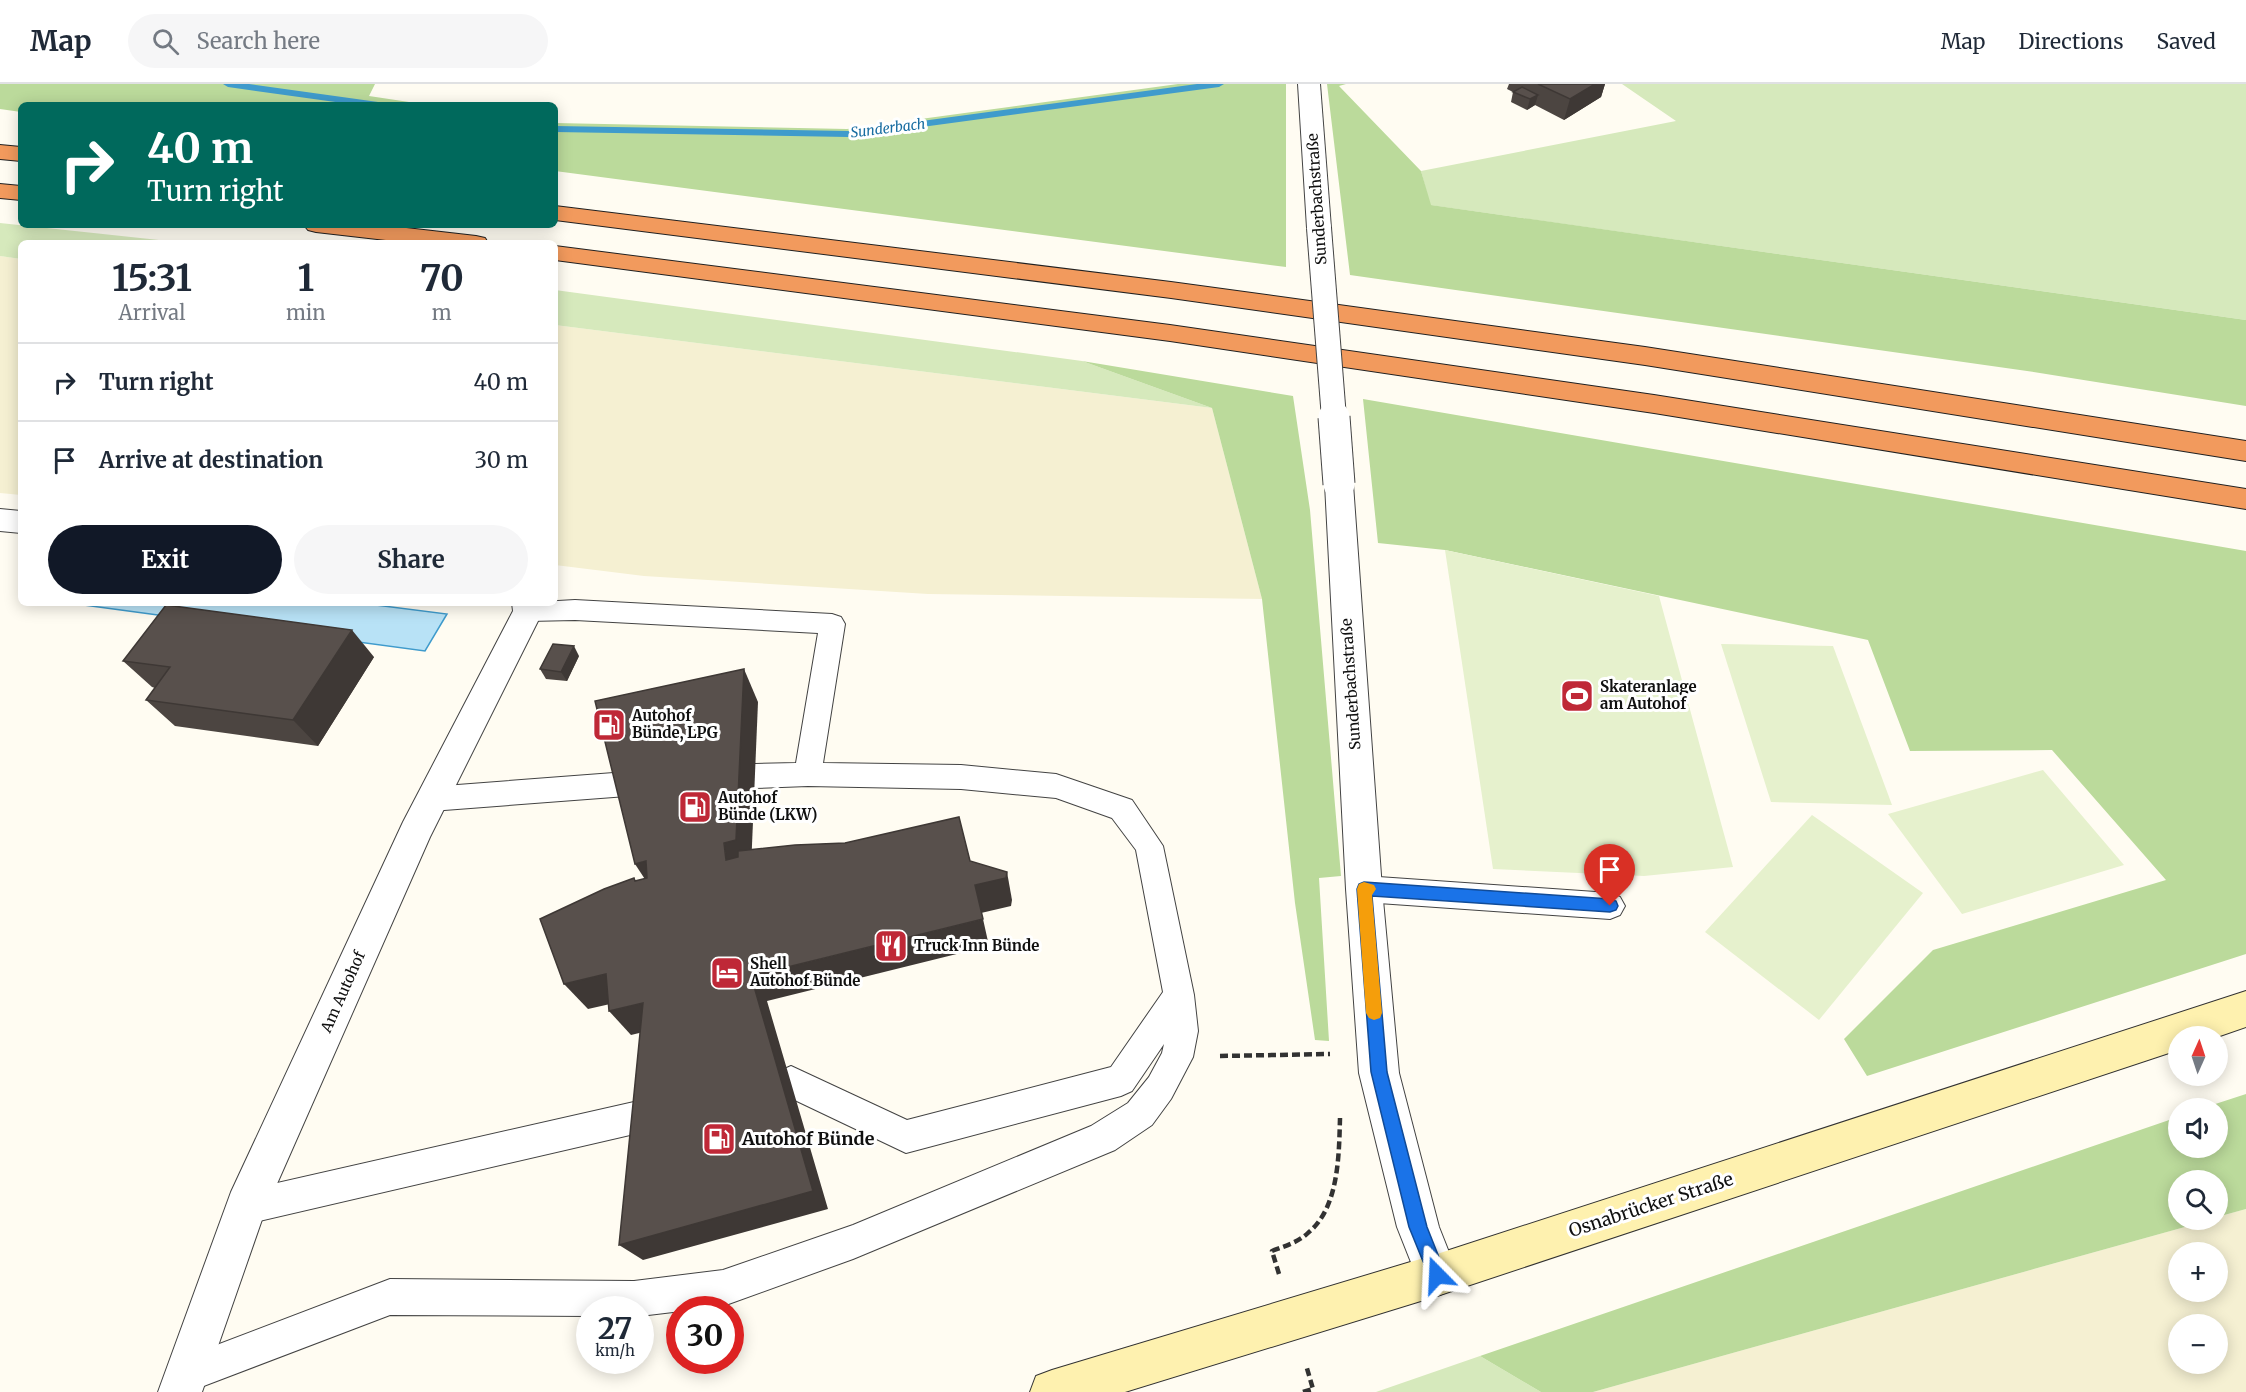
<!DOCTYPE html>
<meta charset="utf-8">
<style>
body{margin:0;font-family:Merriweather,serif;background:#f6f6f7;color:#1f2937;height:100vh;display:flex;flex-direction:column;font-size:22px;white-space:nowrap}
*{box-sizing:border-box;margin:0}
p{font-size:20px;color:#747a83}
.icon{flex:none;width:33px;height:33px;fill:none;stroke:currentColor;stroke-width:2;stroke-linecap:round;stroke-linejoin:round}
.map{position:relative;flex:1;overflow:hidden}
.sheet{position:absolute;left:18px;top:156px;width:540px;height:366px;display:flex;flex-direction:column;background:#fff;border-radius:9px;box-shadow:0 3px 15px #0003}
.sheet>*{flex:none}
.top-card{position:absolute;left:18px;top:18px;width:540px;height:126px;border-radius:9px;box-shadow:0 3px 15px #0003;background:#00695c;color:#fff;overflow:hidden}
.needle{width:39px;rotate:3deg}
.buttons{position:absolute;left:2168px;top:942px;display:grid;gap:12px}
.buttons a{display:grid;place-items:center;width:60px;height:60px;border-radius:50%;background:#fff;box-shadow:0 3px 15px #0003;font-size:30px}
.speed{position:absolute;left:576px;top:1212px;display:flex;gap:12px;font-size:30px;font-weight:700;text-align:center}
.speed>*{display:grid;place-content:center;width:78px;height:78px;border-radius:50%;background:#fff;box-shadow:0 3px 15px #0003;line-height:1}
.speed small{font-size:15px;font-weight:400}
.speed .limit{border:9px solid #d22;background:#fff;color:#111}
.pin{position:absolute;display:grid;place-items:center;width:51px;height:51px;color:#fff;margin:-62px -26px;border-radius:50% 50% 50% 0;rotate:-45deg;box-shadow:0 0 6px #0007}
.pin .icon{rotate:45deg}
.me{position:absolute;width:66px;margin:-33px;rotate:339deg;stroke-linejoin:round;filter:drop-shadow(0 0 4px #0008)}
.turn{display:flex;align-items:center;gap:21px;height:126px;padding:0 30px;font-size:27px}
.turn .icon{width:78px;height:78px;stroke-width:2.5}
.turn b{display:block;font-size:42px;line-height:51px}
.eta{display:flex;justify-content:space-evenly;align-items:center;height:102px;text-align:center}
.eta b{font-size:36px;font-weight:700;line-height:42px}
.cta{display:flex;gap:12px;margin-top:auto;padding:12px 30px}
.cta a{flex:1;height:69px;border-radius:36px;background:#111827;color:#fff;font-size:24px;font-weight:700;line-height:69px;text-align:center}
.cta a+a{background:#f6f6f7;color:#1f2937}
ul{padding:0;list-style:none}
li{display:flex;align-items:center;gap:18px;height:78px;padding:0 30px;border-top:2px solid #e0e1e3}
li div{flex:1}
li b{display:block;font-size:22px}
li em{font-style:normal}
header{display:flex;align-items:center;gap:36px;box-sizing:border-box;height:84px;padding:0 30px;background:#fff;border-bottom:2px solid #e0e1e3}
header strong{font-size:28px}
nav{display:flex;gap:33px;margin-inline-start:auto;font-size:21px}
.search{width:420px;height:54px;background:#f6f6f7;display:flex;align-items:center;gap:15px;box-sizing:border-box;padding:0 21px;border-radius:33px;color:#747a83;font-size:22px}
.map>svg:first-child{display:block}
.farmland{fill:#f5f0d2;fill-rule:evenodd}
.green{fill:#d6e9bc}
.forest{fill:#bbda9b}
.pitch{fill:#e6f1cd}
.water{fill:#b8e2f6;stroke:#3f9bcc;stroke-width:1.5}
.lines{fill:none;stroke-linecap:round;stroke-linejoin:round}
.stream{fill:#3f9bcc;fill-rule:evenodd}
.service-casing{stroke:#434343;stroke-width:2}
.minor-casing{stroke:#434343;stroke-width:2}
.secondary-casing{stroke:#323232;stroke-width:2}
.motorway-casing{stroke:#212121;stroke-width:2}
.path{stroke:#323232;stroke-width:4.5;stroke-dasharray:8 4;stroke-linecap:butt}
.service{fill:#fff;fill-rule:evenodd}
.minor{fill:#fff;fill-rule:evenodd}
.secondary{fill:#fef1af;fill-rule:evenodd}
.motorway{fill:#f29a5d;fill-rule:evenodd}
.minor-bridge-far1-casing{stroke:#434343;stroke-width:26;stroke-linecap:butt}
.minor-bridge-casing{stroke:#434343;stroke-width:33;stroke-linecap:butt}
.minor-bridge-far1{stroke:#fff;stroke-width:24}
.minor-bridge{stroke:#fff;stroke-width:31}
.wall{fill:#4c4541}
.shaded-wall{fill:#3e3835}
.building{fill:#58504c;stroke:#3e3835;stroke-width:1.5}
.route{fill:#1a73e8;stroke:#114b97;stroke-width:1.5}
.slow{fill:#f59e0b}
.labels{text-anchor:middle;stroke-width:6;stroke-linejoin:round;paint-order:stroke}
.far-water-label{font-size:14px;font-style:italic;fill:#196da1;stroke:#fff}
.street-label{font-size:15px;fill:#101010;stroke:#fff}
.poi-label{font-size:15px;font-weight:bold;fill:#101010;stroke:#fff;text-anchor:start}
.near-poi-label{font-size:18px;font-weight:bold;fill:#101010;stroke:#fff;text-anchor:start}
.near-street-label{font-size:18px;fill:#101010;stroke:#fff}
</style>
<header>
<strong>Map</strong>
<div class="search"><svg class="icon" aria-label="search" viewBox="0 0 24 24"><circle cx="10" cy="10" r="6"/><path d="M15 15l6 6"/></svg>Search here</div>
<nav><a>Map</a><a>Directions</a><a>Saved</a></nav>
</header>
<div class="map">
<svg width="2246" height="1308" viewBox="0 0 2246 1308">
<rect width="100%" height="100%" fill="#fffcf2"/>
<g class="farmland">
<polygon points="0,172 21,175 21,411 0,409"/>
<polygon points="555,241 1212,324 1262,515 928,510 644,492 555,481"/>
<path d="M 2246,1125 L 2246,1308 L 1593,1308 L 2210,1136 L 2217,1136 L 2217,1133 ZM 2178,1168 L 2217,1168 L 2217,1208 L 2178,1208 ZM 2178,1240 L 2217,1240 L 2217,1280 L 2178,1280 Z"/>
</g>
<g class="green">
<polygon points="1622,0 2246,0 2246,236 1430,121 1421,87 1676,37"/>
<polygon points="0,139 187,159 21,159 21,175 0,172"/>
<polygon points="555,206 1082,277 1212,324 555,241"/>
<polygon points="1480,1272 1541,1308 1376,1308"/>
</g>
<g class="forest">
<polygon points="0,0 375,0 369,12 429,21 21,21 21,28 0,25"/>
<polygon points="1178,0 1286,0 1286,183 555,87 555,39 847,45"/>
<polygon points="1327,0 1346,0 1339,2 1421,87 1431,121 2246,236 2246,322 2027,287 1350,191"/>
<polygon points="1082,277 1293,312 1310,426 1341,792 1319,794 1329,957 1315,956 1295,819 1262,515 1212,324"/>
<polygon points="1363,315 2246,467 2246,870 1867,992 1844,955 1933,866 2166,796 2052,666 1910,667 1868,556 1445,466 1378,459"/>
<polygon points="2246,1010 2246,1125 2217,1133 2217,1096 2178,1096 2178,1136 2210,1136 1593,1308 1541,1308 1480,1272 2178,1033 2178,1064 2217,1064 2217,1024 2203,1024"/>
</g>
<g class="pitch">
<polygon points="1445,466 1659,512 1733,783 1644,792 1493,785"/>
<polygon points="1721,560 1833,562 1892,721 1771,718"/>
<polygon points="2043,686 2124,781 1962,830 1888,730"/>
<polygon points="1812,731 1923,809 1819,936 1705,848"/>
</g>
<polygon class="water" points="69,519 360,519 447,530 425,567"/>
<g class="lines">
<g class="stream">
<polygon points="223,0 249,0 378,18 383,21 357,21 228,3"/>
<polygon points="1197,0 1224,0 1219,3 848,53 555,48 555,42 848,47"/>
</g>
<g class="service-casing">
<g id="service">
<polygon points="575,516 832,530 841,533 845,540 823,679 961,681 1056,690 1132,716 1163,762 1194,911 1198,947 1193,973 1171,1015 1152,1041 1115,1066 853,1175 723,1222 640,1232 640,1226 590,1226 590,1232 390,1231 188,1308 172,1304 167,1291 172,1278 390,1195 634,1197 723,1186 853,1141 1091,1042 1128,1019 1149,993 1162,969 1164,960 1132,1007 1121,1012 906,1069 780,1009 775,998 780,987 791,982 907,1036 1111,983 1163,908 1136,766 1112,734 1056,714 961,705 808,702 755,704 745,700 741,692 745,684 755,680 796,679 818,549 575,536 528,537 519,534 515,527 519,520 523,519"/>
<polygon points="627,688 637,692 641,700 637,708 627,712 431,727 421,723 417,715 421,707 431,703"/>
<polygon points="1364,792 1610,809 1620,813 1625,822 1620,831 1610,835 1364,818 1354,814 1349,805 1354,796"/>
<polygon points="656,1013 667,1018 672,1029 667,1040 656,1045 246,1140 234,1135 229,1123 234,1111 246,1106"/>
</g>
</g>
<g class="minor-casing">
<g id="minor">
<polygon points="1298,0 1320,0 1331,144 1327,149 1319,151 1311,149 1307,144"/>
<polygon points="1339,390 1349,393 1353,400 1382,805 1399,989 1439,1143 1458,1191 1452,1206 1437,1212 1422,1206 1397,1143 1359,989 1346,805 1325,400 1329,393"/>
<polygon points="0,425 21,427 21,449 0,447"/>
<polygon points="512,519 542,519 543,527 430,753 265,1127 202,1308 158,1308 231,1108 403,738 513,527"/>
</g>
</g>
<g class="secondary-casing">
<polygon id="secondary" points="2246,907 2246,943 2217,953 2178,952 2178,966 1437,1212 1125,1308 1030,1308 1036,1292 1052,1286 1437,1170"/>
</g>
<g class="motorway-casing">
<g id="motorway">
<polygon points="0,61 21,63 21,77 0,75"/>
<polygon points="0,100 21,102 21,116 0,114"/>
<polygon points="555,122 1171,198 1645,263 2246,357 2246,377 1645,281 1171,214 555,136"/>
<polygon points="304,141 380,141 476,152 485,154 488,159 412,159 316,148 308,146"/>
<polygon points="555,162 1170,241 1654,311 2246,405 2246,425 1654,329 1170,257 555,176"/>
</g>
</g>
<g class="path">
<polyline points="1220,972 1330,970"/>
<path d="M 1279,1190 L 1272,1167 C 1285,1162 1299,1158 1309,1148 C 1339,1123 1339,1070 1340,1034"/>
<polyline points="1303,1308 1313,1305 1306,1281"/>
</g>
<use href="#service" class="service"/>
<use href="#minor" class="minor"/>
<use href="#secondary" class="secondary"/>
<use href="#motorway" class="motorway"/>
<g class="minor-bridge-far1-casing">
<polyline id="minor-bridge-far1" points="1319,144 1334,334"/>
</g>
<g class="minor-bridge-casing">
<polyline id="minor-bridge" points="1334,333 1339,400"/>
</g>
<use href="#minor-bridge-far1" class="minor-bridge-far1"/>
<use href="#minor-bridge" class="minor-bridge"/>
</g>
<g class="wall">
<polygon points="1509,0 1605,0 1601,13 1564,36 1535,21 1527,26 1511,18 1513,8 1507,5"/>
<polygon points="579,572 567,597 546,595 540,585"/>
<polygon points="374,573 318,662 175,642 146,616 155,604 152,603 123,577"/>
</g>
<g class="shaded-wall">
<polygon points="1595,0 1605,0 1601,13 1564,36 1570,15"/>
<polygon points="1538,11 1535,21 1527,26 1530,15"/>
<polygon points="352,546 374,573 318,662 293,636"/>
<polygon points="574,562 579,572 567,597 561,588"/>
<polygon points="744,585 758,618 751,785 726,776 724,759"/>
<polygon points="646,777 654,809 635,780"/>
<polygon points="1007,788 1012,816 1011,822 981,829 975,801"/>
<polygon points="983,835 989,862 767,917 828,1125 643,1176 619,1161 751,892"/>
<polygon points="606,890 628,916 588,925 564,900"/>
<polygon points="643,919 664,943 631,951 609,927"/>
</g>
<g class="building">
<polygon points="1538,0 1595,0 1570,15"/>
<polygon points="1522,3 1538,11 1530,15 1513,8"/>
<polygon points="166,521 352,546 293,636 146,616 170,583 123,577"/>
<polygon points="553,560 574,562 561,588 540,585"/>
<polygon points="744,585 736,756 724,759 726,776 738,773 738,767 795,761 845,759 959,733 970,777 1007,788 1006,794 975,801 983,835 751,892 813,1107 619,1161 643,919 609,927 606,890 564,900 540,835 604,805 634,794 635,797 647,794 646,777 635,780 595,617"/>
</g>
<polygon class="route" points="1364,798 1610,815 1616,817 1618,822 1616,826 1610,828 1372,812 1387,988 1427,1143 1446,1191 1443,1197 1437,1200 1431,1197 1409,1143 1371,988 1357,805 1359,800"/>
<polygon class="slow" points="1364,798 1374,801 1376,805 1372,811 1382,929 1380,934 1374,936 1369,934 1366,929 1357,805 1359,800"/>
<defs>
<g id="stadium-square" transform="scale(1.725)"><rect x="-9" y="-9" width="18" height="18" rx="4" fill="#bf2837" stroke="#fff"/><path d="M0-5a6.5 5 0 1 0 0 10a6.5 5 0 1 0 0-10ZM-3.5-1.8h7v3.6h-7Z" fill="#fff"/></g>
<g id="fuel-square" transform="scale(1.725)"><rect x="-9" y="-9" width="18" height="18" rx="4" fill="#bf2837" stroke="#fff"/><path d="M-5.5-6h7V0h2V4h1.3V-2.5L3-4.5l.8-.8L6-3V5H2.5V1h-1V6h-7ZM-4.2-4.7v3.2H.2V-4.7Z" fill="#fff"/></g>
<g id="restaurant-square" transform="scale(1.725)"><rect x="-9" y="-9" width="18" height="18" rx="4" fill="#bf2837" stroke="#fff"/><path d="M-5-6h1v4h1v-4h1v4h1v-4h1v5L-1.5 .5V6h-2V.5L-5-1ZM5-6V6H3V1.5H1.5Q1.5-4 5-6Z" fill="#fff"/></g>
<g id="hotel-square" transform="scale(1.725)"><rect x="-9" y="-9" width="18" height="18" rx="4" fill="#bf2837" stroke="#fff"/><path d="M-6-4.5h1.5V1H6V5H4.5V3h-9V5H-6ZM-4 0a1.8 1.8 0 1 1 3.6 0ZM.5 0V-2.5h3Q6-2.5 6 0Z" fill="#fff"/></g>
</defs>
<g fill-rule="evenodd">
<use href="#stadium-square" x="1577" y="612"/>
<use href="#fuel-square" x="609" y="641"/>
<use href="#fuel-square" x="695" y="723"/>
<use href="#restaurant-square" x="891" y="862"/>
<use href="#hotel-square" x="727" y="889"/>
<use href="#fuel-square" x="719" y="1055"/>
</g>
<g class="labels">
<g class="far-water-label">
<text transform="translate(888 44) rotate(-7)" y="5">Sunderbach</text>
</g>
<g class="street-label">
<text transform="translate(1317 115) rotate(-94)" y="5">Sunderbachstraße</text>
<text transform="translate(1351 600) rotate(-94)" y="5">Sunderbachstraße</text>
<text transform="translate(343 908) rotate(-66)" y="5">Am Autohof</text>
</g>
<g class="poi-label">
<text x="1600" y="608">Skateranlage<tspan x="1600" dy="17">am Autohof</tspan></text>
<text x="632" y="637">Autohof<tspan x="632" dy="17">Bünde, LPG</tspan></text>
<text x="718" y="719">Autohof<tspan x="718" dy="17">Bünde (LKW)</tspan></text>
<text x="914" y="867">Truck Inn Bünde</text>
<text x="750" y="885">Shell<tspan x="750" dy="17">Autohof Bünde</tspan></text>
</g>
<g class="near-poi-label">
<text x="742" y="1061">Autohof Bünde</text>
</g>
<g class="near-street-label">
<text transform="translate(1651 1121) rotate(-18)" y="6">Osnabrücker Straße</text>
</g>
</g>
</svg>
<div class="buttons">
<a><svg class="needle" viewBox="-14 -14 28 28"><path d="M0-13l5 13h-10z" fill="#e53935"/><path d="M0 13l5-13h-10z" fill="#747a83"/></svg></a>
<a><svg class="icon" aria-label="sound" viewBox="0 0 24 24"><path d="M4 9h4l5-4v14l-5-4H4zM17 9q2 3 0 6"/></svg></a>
<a><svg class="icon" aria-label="search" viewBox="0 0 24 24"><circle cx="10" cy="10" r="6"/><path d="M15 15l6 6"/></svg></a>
<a>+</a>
<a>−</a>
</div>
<div class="speed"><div>27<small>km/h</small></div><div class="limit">30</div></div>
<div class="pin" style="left:1610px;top:822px;background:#d93025"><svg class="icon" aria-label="arrive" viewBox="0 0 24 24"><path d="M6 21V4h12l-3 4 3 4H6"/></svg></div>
<svg class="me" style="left:1437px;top:1191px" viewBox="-20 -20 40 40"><path d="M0-17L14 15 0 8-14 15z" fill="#1a73e8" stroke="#fff" stroke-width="4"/></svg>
<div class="top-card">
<div class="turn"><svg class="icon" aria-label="right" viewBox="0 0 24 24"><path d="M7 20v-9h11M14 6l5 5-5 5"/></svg><div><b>40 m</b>Turn right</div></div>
</div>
<section class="sheet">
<div class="eta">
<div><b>15:31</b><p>Arrival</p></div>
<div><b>1</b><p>min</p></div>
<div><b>70</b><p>m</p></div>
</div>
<ul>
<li><svg class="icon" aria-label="right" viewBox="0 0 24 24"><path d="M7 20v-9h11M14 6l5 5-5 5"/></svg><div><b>Turn right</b></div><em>40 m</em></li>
<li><svg class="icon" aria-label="arrive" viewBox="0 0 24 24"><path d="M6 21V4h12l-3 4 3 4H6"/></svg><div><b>Arrive at destination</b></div><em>30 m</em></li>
</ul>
<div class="cta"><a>Exit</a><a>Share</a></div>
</section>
</div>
